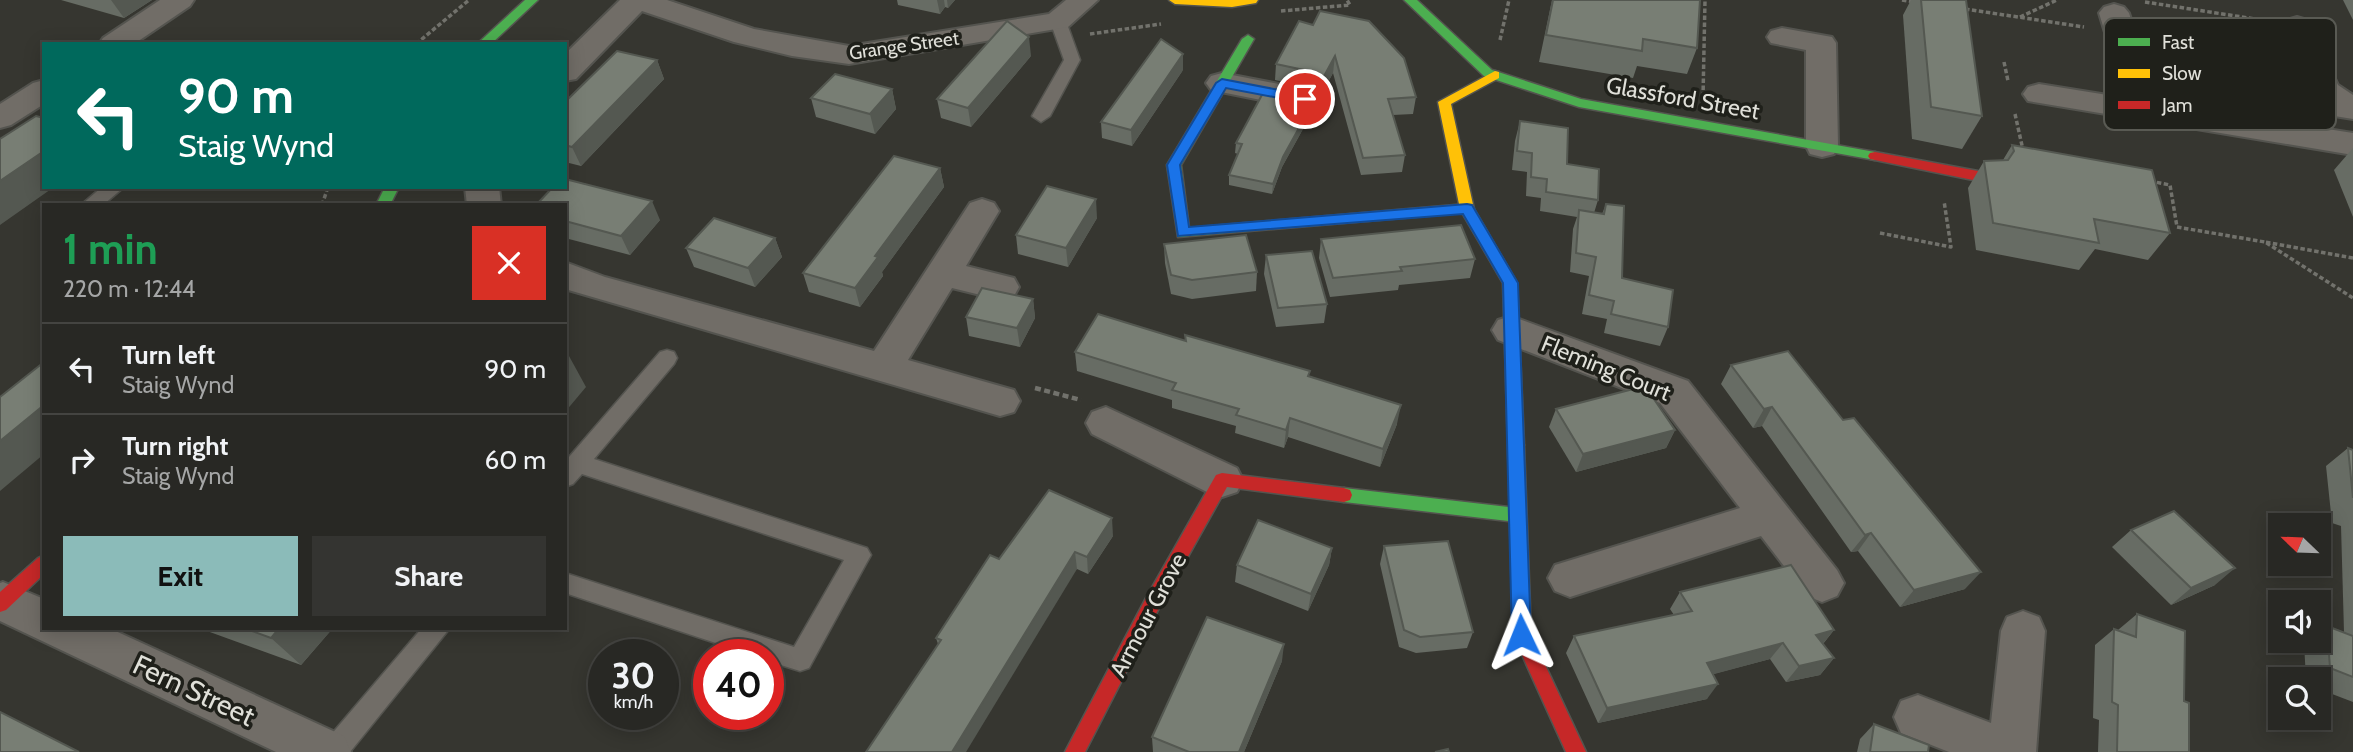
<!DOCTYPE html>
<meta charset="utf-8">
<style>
body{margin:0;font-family:Cabin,sans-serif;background:#343431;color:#f1f3f6;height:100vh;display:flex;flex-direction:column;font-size:26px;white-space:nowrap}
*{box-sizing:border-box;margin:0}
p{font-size:23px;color:#a5a6a6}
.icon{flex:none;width:38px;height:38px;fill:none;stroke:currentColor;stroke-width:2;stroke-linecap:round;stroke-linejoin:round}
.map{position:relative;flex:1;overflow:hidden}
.drawer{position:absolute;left:42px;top:203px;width:525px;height:427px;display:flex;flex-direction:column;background:#282824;border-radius:0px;box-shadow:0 4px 18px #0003,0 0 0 2px #444441}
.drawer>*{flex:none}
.hud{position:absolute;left:42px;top:42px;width:525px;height:147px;border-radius:0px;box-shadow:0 4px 18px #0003,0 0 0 2px #444441;background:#00695c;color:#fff;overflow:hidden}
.needle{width:46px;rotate:293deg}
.buttons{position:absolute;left:2268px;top:513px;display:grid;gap:14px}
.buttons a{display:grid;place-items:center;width:63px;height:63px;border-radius:0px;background:#282824;box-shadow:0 4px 18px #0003,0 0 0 2px #444441;font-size:35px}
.speed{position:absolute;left:588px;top:639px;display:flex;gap:14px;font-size:35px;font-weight:700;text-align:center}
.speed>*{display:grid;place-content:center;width:91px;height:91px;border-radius:50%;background:#282824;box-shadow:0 4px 18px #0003,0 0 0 2px #444441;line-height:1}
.speed small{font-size:18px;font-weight:400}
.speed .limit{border:10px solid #d22;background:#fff;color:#111}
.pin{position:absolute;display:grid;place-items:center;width:60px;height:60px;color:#fff;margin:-30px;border:4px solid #fff;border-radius:50%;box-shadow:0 2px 7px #0007}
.me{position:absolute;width:77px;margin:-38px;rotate:358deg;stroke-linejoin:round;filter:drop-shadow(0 0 5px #0008)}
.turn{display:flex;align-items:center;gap:24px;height:147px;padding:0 21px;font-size:32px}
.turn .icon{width:91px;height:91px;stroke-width:2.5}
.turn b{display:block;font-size:49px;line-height:60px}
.round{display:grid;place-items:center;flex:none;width:74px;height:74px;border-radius:0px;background:#343431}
.summary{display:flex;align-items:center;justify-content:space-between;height:119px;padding:0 21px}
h1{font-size:42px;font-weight:700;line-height:52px;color:#1e9e55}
.button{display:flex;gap:14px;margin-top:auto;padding:14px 21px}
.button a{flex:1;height:80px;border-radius:0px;background:#8bbbb9;color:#111;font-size:28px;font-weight:700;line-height:80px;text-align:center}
.button a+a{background:#343431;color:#f1f3f6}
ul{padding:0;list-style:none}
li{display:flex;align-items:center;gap:21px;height:91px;padding:0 21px;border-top:2px solid #444441}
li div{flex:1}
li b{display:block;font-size:26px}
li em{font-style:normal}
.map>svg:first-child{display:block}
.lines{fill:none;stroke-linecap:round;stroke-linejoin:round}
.lane-casing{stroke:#54544f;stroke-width:3}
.street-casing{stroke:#54544f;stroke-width:4}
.fast-casing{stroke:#54544f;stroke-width:3}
.slow-casing{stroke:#54544f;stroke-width:3}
.jam-casing{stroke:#54544f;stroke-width:3}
.path-far1{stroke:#72726c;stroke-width:3.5;stroke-dasharray:4.5 2.5;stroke-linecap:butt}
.path{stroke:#72726c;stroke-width:4.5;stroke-dasharray:6 3.5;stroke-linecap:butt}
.lane{fill:#716d67;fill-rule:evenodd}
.street{fill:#716d67;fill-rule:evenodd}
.fast{fill:#4caf50;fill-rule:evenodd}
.slow{fill:#ffc107;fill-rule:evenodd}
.jam{fill:#c62828;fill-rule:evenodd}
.wall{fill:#676c64}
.shaded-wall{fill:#545851}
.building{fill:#787e74;stroke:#545851;stroke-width:2}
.route{fill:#1a73e8;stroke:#114b97;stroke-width:2}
.labels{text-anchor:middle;stroke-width:7;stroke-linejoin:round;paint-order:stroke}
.far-street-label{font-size:19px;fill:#e0e0d9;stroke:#1f201a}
.street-label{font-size:23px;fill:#e0e0d9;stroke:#1f201a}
.near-street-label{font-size:28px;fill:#e0e0d9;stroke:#1f201a}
.key{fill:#1f201a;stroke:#595a53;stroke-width:2}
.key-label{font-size:19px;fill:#e0e0d9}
</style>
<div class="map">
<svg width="2353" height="752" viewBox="0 0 2353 752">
<rect width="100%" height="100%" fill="#363630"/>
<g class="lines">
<g class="lane-casing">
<g id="lane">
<polygon points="1058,16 1066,21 1080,60 1050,116 1041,122 1032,116 1064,60 1050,21"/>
<polygon points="102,187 124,187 103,205 81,205"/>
<polygon points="667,350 674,352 677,358 674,364 594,459 867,548 871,555 867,562 809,668 800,671 768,661 768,654 749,654 565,593 565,573 794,647 844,560 582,474 573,484 565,487 565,462 569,457 660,352"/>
<polygon points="422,628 450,628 350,752 320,752 324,743"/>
</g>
</g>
<g class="street-casing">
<g id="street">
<polygon points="160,0 194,0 190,6 134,44 99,44 103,38"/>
<polygon points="620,0 667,0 754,29 849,46 1049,14 1066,0 1098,0 1068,27 849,64 792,56 734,42 642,11 576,79 565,81 565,54"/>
<polygon points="2114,4 2124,7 2129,13 2146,67 2309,91 2282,26 2287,20 2297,17 2307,20 2338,85 2353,95 2353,119 2204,95 2208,106 2205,110 2353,133 2353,155 2028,101 2023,94 2028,87 2039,84 2176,106 2171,90 2122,82 2118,75 2099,13 2104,7"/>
<polygon points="1782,28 1832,37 1836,43 1838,146 1834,154 1822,157 1810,154 1806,146 1806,50 1771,43 1767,37 1771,31"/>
<polygon points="1222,73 1305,89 1316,92 1321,99 1316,106 1305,109 1211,90 1206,83 1211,76"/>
<polygon points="44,80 44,104 11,125 0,128 0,104 33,83"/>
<polygon points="465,187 499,187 501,205 467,205"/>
<polygon points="982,199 994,203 999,211 966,266 1014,278 1019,287 1014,296 1001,300 952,288 908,360 1014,390 1020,401 1014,412 1000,416 565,289 565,262 605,277 874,351 970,203"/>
<polygon points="1511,316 1688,381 1837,570 1844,583 1837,596 1822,602 1807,596 1761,536 1570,597 1555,591 1548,578 1555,565 1740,508 1660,403 1498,340 1492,330 1498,320"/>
<polygon points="1106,407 1237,468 1243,480 1237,492 1222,497 1207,492 1092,434 1086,423 1092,412"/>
<polygon points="3,582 44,599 44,628 109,628 344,736 351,752 276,752 0,621 0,583"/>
<polygon points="2023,611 2039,617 2045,631 2036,752 1949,752 1901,733 1894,717 1901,701 1918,695 1991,723 2001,631 2007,617"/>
</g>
</g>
<g class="fast-casing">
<g id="fast">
<polygon points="525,0 538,0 491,44 477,44"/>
<polygon points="1404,0 1417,0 1492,70 1581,99 1875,152 1882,156 1875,160 1579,107 1484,76"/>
<polygon points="1248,35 1254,39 1181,165 1189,228 1467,204 1472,206 1474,209 1472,212 1178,237 1167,165 1242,39"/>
<polygon points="385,187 399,187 390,205 376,205"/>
<polygon points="1344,488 1517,508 1523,510 1526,515 1523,520 1517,522 1344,502 1338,500 1336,495 1338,490"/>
</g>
</g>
<g class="slow-casing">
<g id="slow">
<polygon points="1169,0 1258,0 1256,3 1232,7 1175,4"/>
<polygon points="1495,71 1499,72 1499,78 1451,104 1474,209 1517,283 1524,445 1522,450 1510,450 1508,445 1503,283 1460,209 1438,102"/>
</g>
</g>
<g class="jam-casing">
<g id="jam">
<polygon points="1875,152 1978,171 1985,176 1978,181 1870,159 1868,156 1870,153"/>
<polygon points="1516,438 1522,440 1524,445 1531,635 1586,752 1566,752 1513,635 1508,445 1510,440"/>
<polygon points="1222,473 1344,488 1350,490 1352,495 1350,500 1344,502 1227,487 1158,610 1085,752 1065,752 1146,598 1216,475"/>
<polygon points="44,555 44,574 6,610 0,612 0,592 38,558"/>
</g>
</g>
<g class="path-far1">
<polyline points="1902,0 1915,2"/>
<polyline points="2145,2 2268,21"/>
<polyline points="1965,9 2084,27"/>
<polyline points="1281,11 1350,5 1347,0"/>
<polyline points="2020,17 2057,0"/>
<polyline points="1090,34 1161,24"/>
<polyline points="1500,40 1509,0"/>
<polyline points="416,44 469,0"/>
<polyline points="2004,62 2008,81"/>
<polyline points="1703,97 1705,0"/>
<polyline points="2015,114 2023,150"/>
<polyline points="2150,181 2170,185 2177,227 2265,242"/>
<polyline points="322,205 328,187"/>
<polyline points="1880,233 1951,247 1944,201"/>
<polyline points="2353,258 2265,242 2353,298"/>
</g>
<polyline class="path" points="1035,388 1081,400"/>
<use href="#lane" class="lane"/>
<use href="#street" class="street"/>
<use href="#fast" class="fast"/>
<use href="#slow" class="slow"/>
<use href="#jam" class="jam"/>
</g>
<g class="wall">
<polygon points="61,0 152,0 124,18"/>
<polygon points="897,0 955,0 948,8 945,7 940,14 898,5"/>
<polygon points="1552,0 1700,0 1697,48 1687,74 1637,66 1633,78 1539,62"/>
<polygon points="1911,0 1966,0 1982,116 1962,149 1912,139 1903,15"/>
<polygon points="2343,0 2353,0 2353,20"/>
<polygon points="1299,21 1416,97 1413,114 1393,115 1405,155 1402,172 1361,175 1333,73 1321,95 1317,89 1275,80 1276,64"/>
<polygon points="1031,56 971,127 941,118 937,99"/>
<polygon points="657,60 664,79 581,166 565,162 565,102"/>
<polygon points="1183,70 1132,146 1102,138 1101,122"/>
<polygon points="892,89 896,109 875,134 816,117 811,98"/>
<polygon points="1314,109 1282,167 1272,194 1229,185 1229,175 1238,154 1235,153 1236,143"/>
<polygon points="1520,121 1567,164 1598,200 1594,213 1602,214 1606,204 1622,278 1668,327 1660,346 1604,333 1607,319 1582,314 1589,276 1570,272 1573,229 1577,217 1540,211 1541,198 1526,196 1527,172 1512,170 1515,141"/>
<polygon points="2012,145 2170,233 2148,260 2095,249 2079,270 1976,250 1968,188 1984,161 2003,160"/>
<polygon points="2353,148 2353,217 2334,170"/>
<polygon points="940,168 944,187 882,272 883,276 860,307 809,292 803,273"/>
<polygon points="565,205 660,220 630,255 565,238"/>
<polygon points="1097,218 1068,267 1018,254 1016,235"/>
<polygon points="775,238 782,257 755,287 694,267 686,248"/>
<polygon points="1321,239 1475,259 1470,278 1399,285 1398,290 1330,297 1319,258"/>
<polygon points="1164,244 1257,272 1256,291 1192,299 1171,294 1165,263"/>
<polygon points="1266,255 1327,304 1324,323 1276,327 1264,274"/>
<polygon points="1033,299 1035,318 1020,347 969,336 966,317"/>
<polygon points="1185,335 1310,376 1397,424 1380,467 1288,437 1284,448 1235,433 1236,426 1172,408 1172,400 1077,371 1075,352 1185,340"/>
<polygon points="1731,365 1965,589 1900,607 1858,551 1851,552 1762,426 1753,428 1721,384"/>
<polygon points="1556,409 1675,430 1666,448 1576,472 1549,427"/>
<polygon points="2348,448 2353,450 2353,702 2319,689 2319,679 2306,679 2304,643 2307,640 2319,640 2319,632 2327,626 2344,632 2341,526 2332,523 2326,466"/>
<polygon points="2131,530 2215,585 2171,605 2112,547"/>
<polygon points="1113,536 1088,574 1077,569 938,644 936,638 999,559"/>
<polygon points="1384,546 1473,632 1467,648 1416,653 1399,647 1380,564"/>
<polygon points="1332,548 1329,565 1308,611 1235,582 1237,565"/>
<polygon points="1680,592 1834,630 1823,644 1834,658 1820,675 1786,682 1770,659 1713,674 1707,699 1598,723 1566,653 1574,636 1674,615 1670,609"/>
<polygon points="2137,614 2184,701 2189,752 2098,752 2099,720 2093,718 2095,645 2114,629 2118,630"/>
<polygon points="204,628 333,628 301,665 207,631"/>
<polygon points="1282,661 1244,752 1153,752 1152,737"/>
<polygon points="1874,724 1928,752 1857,752 1860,739"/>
</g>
<g class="shaded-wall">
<polygon points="111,0 152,0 124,18"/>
<polygon points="937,0 944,0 945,7 940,14"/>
<polygon points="947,0 955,0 948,8"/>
<polygon points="1029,37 1031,56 971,127 968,108"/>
<polygon points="1183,54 1183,70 1132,146 1131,130"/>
<polygon points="1335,56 1333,73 1321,95 1323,78"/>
<polygon points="657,60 664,79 581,166 572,147"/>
<polygon points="892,89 896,109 875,134 870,114"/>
<polygon points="1315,99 1314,109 1282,167 1272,194 1273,184 1283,157"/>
<polygon points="44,151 44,187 54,187 0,225 0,181"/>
<polygon points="940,168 944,187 882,272 883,276 860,307 855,288 875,256"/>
<polygon points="1096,199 1097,218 1068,267 1066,248"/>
<polygon points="652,201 660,220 630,255 621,236"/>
<polygon points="775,238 782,257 755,287 748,268"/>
<polygon points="1033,299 1035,318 1020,347 1017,328"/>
<polygon points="569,356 586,387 565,412 565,360"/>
<polygon points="44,405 44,454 0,491 0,441"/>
<polygon points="1401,405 1397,424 1380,467 1383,449"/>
<polygon points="1772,407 1762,426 1753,428 1764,409"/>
<polygon points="1290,418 1288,437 1284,448 1286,430"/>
<polygon points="1675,430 1666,448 1576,472 1583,454"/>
<polygon points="1112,518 1113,536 1088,574 1087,557"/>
<polygon points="1871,533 1858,551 1851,552 1865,535"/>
<polygon points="1332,548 1329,565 1308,611 1311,594"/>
<polygon points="1075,552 1077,569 966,752 952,752"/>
<polygon points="2235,568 2215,585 2171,605 2191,588"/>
<polygon points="1981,572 1965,589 1900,607 1914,590"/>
<polygon points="279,628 333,628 301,665 271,638"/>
<polygon points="1834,630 1821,646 1816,635"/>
<polygon points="1783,643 1770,659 1696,679 1707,663"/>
<polygon points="1284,644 1282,661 1244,752 1239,752"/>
<polygon points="1834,658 1820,675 1786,682 1799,666"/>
<polygon points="1718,684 1707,699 1598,723 1607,708"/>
</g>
<g class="building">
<polygon points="1553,0 1700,0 1697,48 1643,39 1642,51 1546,35"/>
<polygon points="1921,0 1966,0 1982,116 1931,107"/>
<polygon points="1320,11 1369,21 1404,58 1416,97 1388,99 1405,155 1363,158 1335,56 1323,78 1318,73 1276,64 1299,21 1313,25"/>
<polygon points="1007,21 1029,37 968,108 937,99"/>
<polygon points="1161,39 1183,54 1131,130 1101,122"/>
<polygon points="617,51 657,60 572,147 565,145 565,102"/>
<polygon points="835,74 892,89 870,114 811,98"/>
<polygon points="1263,93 1305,102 1315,99 1283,157 1273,184 1229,175 1242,144 1236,143"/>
<polygon points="36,116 44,118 44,151 0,181 0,139"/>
<polygon points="1520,121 1568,128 1567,164 1599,169 1598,200 1546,192 1547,179 1531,177 1532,153 1517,151"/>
<polygon points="2012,145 2152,170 2170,233 2094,219 2099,243 1993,223 1984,161 2008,160 2014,151"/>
<polygon points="894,156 940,168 875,256 878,257 855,288 803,273"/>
<polygon points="565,179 652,201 621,236 565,221 565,205 536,205 553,187 565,187"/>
<polygon points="1047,186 1096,199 1066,248 1016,235"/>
<polygon points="1606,204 1624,206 1622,278 1673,290 1668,327 1611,314 1614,301 1589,295 1596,257 1576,253 1579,210 1604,214"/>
<polygon points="714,218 775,238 748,268 686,248"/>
<polygon points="1461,225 1475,259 1400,267 1402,271 1333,278 1321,239"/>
<polygon points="1246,235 1257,272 1192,280 1171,275 1164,244"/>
<polygon points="1312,251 1327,304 1278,308 1266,255"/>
<polygon points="982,288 1033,299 1017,328 966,317"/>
<polygon points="1098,314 1186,341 1185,335 1310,371 1308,376 1401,405 1383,449 1290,418 1286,430 1236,415 1239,409 1172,390 1176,383 1075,352"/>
<polygon points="1788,351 1843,420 1854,418 1981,572 1914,590 1871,533 1865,535 1772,407 1764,409 1731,365"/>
<polygon points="44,362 44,405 0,441 0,397"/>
<polygon points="1645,386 1675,430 1583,454 1556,409"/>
<polygon points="2348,448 2353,450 2353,498"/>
<polygon points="1049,490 1112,518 1087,557 1075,552 952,752 866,752 941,640 936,638 990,555 999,559"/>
<polygon points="2174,511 2235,568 2191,588 2131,530"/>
<polygon points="1258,520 1332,548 1311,594 1237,565"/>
<polygon points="1448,541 1473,632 1420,637 1404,630 1384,546"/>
<polygon points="1791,565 1834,630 1816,635 1834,658 1799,666 1783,643 1707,663 1718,684 1607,708 1574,636 1692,611 1680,592"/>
<polygon points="2137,614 2185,631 2184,701 2189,703 2189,752 2117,752 2118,705 2112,702 2114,629 2136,637"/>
<polygon points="1207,617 1284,644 1239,752 1189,752 1152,737"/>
<polygon points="2327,626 2353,636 2353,677 2330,668"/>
<polygon points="244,628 279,628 271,638"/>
<polygon points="0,712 79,752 0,752"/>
<polygon points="1874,724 1929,745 1928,752 1870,752"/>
<polygon points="1448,749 1449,752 1435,752"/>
</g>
<polygon class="route" points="1222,79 1305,95 1311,99 1305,103 1226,88 1180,165 1189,227 1467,204 1472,205 1518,283 1531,635 1528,641 1521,644 1515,641 1512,635 1503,283 1463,214 1178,236 1167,165 1216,83"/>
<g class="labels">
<g class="far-street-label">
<text transform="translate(904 45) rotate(-8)" y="7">Grange Street</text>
</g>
<g class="street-label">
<text transform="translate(1683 98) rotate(10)" y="8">Glassford Street</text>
<text transform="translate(1606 368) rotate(22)" y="8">Fleming Court</text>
<text transform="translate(1148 615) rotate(-62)" y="8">Armour Grove</text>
</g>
<g class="near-street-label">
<text transform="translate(194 690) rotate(25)" y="10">Fern Street</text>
</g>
</g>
<rect x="2104" y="18" width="232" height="112" rx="10" class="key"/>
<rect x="2118" y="38" width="32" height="8" fill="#4caf50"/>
<rect x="2118" y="69" width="32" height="9" fill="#ffc107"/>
<rect x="2118" y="101" width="32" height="8" fill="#c62828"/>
<g class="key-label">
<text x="2162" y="49">Fast</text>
<text x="2162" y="80">Slow</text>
<text x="2162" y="112">Jam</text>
</g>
</svg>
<div class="buttons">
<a><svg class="needle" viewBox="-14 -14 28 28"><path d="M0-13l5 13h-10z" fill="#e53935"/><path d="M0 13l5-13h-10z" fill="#a5a6a6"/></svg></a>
<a><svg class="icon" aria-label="sound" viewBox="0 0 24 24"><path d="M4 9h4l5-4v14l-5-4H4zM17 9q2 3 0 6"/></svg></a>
<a><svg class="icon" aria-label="search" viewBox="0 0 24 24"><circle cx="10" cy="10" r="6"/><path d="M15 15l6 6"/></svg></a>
</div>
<div class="speed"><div>30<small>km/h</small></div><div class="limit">40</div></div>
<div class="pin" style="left:1305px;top:99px;background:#d93025"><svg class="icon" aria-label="arrive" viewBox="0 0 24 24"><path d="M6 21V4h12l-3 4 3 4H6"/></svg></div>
<svg class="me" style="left:1521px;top:635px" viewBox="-20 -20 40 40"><path d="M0-17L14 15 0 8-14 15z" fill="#1a73e8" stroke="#fff" stroke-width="4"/></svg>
<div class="hud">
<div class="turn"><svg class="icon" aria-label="left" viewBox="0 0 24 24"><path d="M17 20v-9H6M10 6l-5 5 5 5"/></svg><div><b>90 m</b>Staig Wynd</div></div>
</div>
<section class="drawer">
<div class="summary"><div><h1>1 min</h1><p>220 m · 12:44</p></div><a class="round" style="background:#d93025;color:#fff"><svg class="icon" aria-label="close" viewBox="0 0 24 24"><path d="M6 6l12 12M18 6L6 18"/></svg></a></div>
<ul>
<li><svg class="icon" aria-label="left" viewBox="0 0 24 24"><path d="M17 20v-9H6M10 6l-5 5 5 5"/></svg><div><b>Turn left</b><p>Staig Wynd</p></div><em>90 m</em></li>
<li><svg class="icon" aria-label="right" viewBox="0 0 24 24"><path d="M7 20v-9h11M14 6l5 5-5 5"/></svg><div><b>Turn right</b><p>Staig Wynd</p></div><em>60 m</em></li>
</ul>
<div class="button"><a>Exit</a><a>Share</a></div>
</section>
</div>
